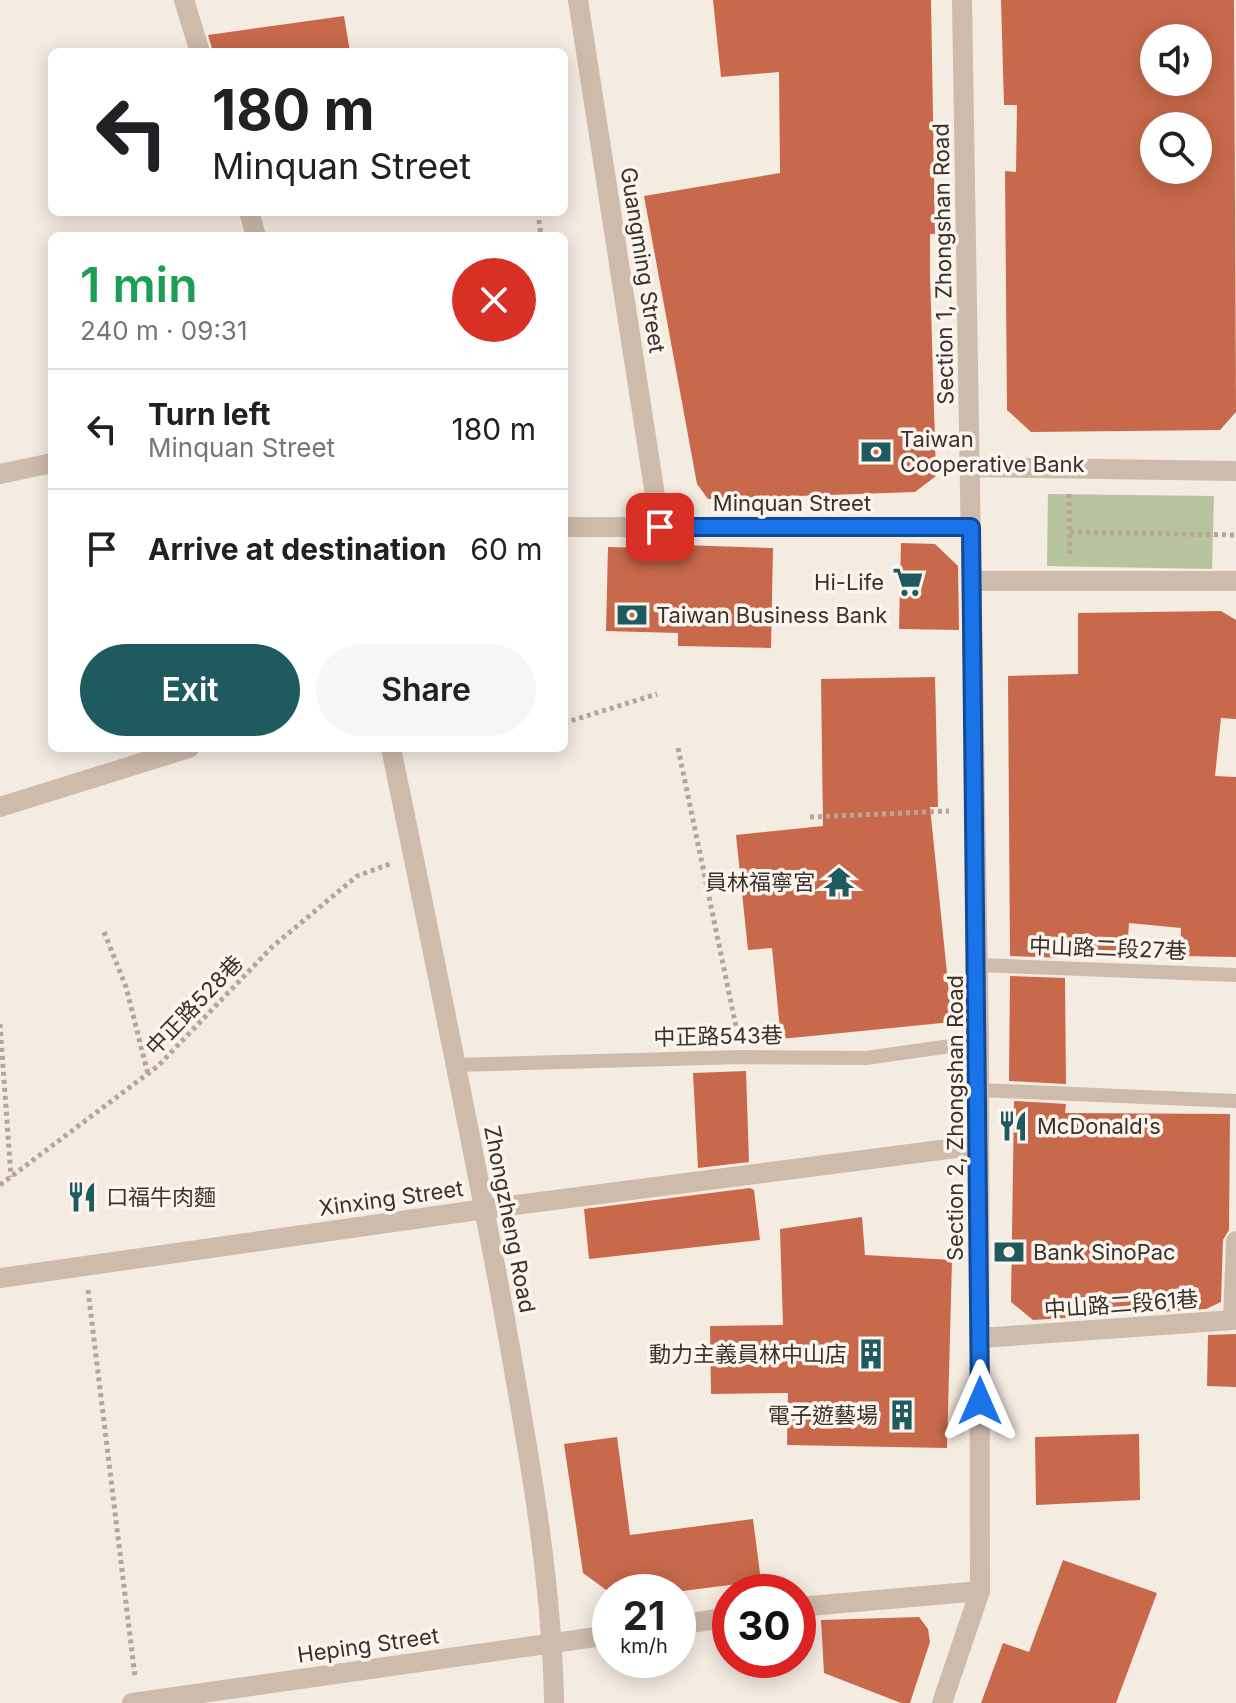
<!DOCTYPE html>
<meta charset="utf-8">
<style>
body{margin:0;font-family:Inter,"Noto Sans TC",sans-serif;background:#f6f6f6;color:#202124;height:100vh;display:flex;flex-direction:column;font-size:30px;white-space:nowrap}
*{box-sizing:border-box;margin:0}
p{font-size:26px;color:#757577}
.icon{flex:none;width:44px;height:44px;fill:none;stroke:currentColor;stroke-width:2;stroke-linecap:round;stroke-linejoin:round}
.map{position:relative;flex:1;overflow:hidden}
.panel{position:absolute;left:48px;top:232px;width:520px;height:520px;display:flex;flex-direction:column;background:#fff;border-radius:12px;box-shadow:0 4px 20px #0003}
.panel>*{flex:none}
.hud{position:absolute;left:48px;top:48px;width:520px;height:168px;border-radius:12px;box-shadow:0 4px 20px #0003;background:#fff;color:#202124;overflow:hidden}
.controls{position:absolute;left:1140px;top:24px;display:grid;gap:16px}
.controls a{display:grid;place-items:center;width:72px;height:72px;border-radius:50%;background:#fff;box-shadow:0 4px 20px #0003;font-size:40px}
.speed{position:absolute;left:592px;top:1574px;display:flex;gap:16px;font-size:40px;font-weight:700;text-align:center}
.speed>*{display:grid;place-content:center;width:104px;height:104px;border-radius:50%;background:#fff;box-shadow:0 4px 20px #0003;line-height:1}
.speed small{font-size:20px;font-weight:400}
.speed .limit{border:12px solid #d22;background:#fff;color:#111}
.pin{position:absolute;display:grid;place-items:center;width:68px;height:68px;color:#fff;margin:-34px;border-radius:16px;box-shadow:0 4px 12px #0006}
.me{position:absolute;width:88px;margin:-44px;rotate:0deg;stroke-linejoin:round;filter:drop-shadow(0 0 6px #0008)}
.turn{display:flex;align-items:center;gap:28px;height:168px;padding:0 32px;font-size:36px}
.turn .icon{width:104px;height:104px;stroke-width:2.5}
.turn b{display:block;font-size:56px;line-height:68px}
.round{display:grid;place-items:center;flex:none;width:84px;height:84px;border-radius:42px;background:#f6f6f6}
.summary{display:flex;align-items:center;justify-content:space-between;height:136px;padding:0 32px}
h1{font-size:48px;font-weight:600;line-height:60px;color:#1e9e55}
.action{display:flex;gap:16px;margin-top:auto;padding:16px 32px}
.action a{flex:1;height:92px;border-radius:48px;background:#1f5a5e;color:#fff;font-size:32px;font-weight:600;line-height:92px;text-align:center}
.action a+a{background:#f6f6f6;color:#202124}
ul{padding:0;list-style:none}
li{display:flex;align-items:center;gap:24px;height:120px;padding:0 32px;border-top:2px solid #e0e0e0}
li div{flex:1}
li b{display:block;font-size:30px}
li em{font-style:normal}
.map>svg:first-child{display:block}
.green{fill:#b8c4a0}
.building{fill:#c8694b;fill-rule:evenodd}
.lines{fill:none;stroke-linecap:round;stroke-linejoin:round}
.path{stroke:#b9a596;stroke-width:5;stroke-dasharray:4 4;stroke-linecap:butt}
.service{stroke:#cdbbac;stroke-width:14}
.minor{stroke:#cdbbac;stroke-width:20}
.tertiary{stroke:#cdbbac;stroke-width:20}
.route-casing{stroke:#114b97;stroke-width:20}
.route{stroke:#1a73e8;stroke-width:14}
.labels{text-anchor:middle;stroke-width:7;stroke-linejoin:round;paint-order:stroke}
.street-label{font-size:22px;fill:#3b302b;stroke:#fbf5ee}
.poi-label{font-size:22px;fill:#3b302b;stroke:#fbf5ee;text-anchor:start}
</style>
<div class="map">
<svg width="1236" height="1703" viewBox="0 0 1236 1703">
<rect width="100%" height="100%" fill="#f4ebe1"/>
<polygon class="green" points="1048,494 1214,496 1212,569 1047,566"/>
<g class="building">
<polygon points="713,0 931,0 935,234 930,234 930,275 936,476 915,492 708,499 697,484 644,196 780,173 779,72 721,77"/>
<path d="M 1001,0 L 1234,0 L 1236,412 L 1220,430 L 1031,432 L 1007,410 L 1005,171 L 1016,172 L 1017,105 L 1004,105 ZM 1154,38 L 1198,38 L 1198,82 L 1154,82 ZM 1154,126 L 1198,126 L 1198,170 L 1154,170 Z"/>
<polygon points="344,16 350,52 213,52 208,35"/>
<polygon points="901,543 935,544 958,566 959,630 899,629"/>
<polygon points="681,545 773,548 771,648 678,646 678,633 606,631 608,547 681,549"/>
<polygon points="1221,611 1236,620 1236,719 1221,718 1215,776 1236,777 1236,957 1180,956 1181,928 1129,923 1127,953 1065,954 1065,958 1010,956 1008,676 1078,674 1078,613"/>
<polygon points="935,677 938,807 930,807 952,1022 781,1039 772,948 748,950 736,835 823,826 821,679"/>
<polygon points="1010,976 1065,978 1066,1084 1009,1081"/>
<polygon points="746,1071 749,1162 698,1168 693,1073"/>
<polygon points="1014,1101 1066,1104 1065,1113 1230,1114 1229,1230 1223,1240 1221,1302 1206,1309 1033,1320 1011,1302"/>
<polygon points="750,1188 754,1190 760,1240 589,1259 584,1209"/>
<polygon points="862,1217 865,1255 952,1260 947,1448 787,1445 788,1393 711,1394 710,1326 783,1325 780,1229"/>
<polygon points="1236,1334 1236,1387 1207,1386 1208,1335"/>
<polygon points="1139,1434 1140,1500 1036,1505 1035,1437"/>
<polygon points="617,1437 630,1535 753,1519 761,1581 675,1592 609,1592 583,1573 564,1444"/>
<polygon points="1063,1560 1157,1593 1116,1703 981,1703 1003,1643 1029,1652"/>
<polygon points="919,1617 928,1629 930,1642 910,1703 901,1703 824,1673 821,1620"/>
</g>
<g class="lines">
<g class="path">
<polyline points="538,212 541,236"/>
<polyline points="1069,494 1070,556"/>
<polyline points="1070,532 1236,535"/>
<polyline points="564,723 657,694"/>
<polyline points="678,748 738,1036"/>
<polyline points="810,817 949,811"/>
<polyline points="104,932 126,987 148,1074"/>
<polyline points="0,1024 11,1177"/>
<polyline points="0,1185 158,1066 272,947 357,876 390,864"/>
<polyline points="88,1290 135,1677"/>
</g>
<g class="service">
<polyline points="978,965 1236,975"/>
<polyline points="456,1065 742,1057 866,1058 979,1042"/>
<polyline points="980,1090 1236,1101"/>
</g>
<g class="minor">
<polyline points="578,0 660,527"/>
<polyline points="970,467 1236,471"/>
<polyline points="0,474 52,463"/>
<polyline points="564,527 971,527"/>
<polyline points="972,581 1236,581"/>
<polyline points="0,807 189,748"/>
<polyline points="0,1278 485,1209 979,1145"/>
<polyline points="981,1338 1233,1320 1236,1241"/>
<polyline points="798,1607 980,1591"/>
<polyline points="678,1625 730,1617"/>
<polyline points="132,1703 610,1635"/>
<polyline points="942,1703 980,1591 979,1042 962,0"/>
</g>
<g class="tertiary">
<polyline points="184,0 200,52"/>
<polyline points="249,212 256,236"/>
<path d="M 391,748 C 430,938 470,1128 505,1319 C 527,1445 552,1574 554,1703"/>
</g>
</g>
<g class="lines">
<g class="route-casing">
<polyline id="route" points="660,527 971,527 980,1401"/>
</g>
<use href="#route" class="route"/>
</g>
<defs>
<g id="bank-bare" transform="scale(2.4)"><path d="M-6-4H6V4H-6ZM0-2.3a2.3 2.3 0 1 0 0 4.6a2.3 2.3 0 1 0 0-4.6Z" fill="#1f5a5e" stroke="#fbf5ee" stroke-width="2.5" paint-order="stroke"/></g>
<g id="supermarket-bare" transform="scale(2.4)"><path d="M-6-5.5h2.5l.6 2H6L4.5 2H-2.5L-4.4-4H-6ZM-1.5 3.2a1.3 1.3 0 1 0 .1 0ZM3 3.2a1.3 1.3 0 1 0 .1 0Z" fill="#1f5a5e" stroke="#fbf5ee" stroke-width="2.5" paint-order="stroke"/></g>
<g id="temple-bare" transform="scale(2.4)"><path d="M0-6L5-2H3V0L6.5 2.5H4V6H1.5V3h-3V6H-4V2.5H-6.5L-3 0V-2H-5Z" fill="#1f5a5e" stroke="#fbf5ee" stroke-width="2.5" paint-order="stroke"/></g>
<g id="restaurant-bare" transform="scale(2.4)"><path d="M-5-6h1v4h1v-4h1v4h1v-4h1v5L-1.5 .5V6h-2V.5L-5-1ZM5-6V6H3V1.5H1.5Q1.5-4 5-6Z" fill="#1f5a5e" stroke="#fbf5ee" stroke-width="2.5" paint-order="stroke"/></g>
<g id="building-bare" transform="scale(2.4)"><path d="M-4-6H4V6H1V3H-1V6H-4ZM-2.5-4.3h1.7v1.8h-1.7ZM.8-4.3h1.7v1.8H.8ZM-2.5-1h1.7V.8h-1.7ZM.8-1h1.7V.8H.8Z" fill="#1f5a5e" stroke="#fbf5ee" stroke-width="2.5" paint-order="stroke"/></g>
</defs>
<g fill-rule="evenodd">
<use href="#bank-bare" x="876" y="452"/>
<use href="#supermarket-bare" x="908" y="582"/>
<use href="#bank-bare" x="632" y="615"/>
<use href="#temple-bare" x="839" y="882"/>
<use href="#restaurant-bare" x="1013" y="1126"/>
<use href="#restaurant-bare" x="82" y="1197"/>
<use href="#bank-bare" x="1009" y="1252"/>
<use href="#building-bare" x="871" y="1354"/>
<use href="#building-bare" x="902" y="1415"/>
</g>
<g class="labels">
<g class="street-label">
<text transform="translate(643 260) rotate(81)" y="8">Guangming Street</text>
<text transform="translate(943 264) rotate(-91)" y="8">Section 1, Zhongshan Road</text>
<text x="792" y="511">Minquan Street</text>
<text transform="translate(1108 948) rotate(2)" y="8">中山路二段27巷</text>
<text transform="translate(194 1005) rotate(-46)" y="8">中正路528巷</text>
<text transform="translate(718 1036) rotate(-1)" y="8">中正路543巷</text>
<text transform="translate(955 1118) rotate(-90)" y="8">Section 2, Zhongshan Road</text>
<text transform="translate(391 1198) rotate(-8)" y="8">Xinxing Street</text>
<text transform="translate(510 1219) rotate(79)" y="8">Zhongzheng Road</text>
<text transform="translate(1121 1304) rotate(-4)" y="8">中山路二段61巷</text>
<text transform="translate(368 1645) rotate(-8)" y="8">Heping Street</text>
</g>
<g class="poi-label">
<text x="900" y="447">Taiwan<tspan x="900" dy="25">Cooperative Bank</tspan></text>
<text x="884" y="590" text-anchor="end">Hi-Life</text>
<text x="656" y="623">Taiwan Business Bank</text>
<text x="815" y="890" text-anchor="end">員林福寧宮</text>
<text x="1037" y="1134">McDonald's</text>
<text x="106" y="1205">口福牛肉麵</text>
<text x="1033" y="1260">Bank SinoPac</text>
<text x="847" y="1362" text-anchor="end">動力主義員林中山店</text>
<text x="878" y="1423" text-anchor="end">電子遊藝場</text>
</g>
</g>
</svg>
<div class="controls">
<a><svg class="icon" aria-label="sound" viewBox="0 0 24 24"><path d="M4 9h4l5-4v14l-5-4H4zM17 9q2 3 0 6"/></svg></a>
<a><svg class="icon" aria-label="search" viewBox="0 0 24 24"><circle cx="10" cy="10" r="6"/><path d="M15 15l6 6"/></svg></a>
</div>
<div class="speed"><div>21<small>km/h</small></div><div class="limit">30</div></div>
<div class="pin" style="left:660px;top:527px;background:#d93025"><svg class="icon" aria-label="arrive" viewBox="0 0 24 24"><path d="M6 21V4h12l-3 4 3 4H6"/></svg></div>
<svg class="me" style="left:980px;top:1401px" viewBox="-20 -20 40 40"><path d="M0-17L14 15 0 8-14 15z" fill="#1a73e8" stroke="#fff" stroke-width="4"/></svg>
<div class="hud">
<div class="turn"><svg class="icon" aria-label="left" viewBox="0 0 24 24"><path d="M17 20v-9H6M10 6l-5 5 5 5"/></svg><div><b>180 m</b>Minquan Street</div></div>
</div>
<section class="panel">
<div class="summary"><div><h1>1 min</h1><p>240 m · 09:31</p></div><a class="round" style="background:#d93025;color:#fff"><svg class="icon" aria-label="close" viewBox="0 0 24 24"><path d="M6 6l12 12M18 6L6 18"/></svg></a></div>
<ul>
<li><svg class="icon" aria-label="left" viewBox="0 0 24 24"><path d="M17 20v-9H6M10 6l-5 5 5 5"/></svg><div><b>Turn left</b><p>Minquan Street</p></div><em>180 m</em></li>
<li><svg class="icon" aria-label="arrive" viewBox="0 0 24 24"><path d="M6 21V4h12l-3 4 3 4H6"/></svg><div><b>Arrive at destination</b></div><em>60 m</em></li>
</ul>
<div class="action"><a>Exit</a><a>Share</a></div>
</section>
</div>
